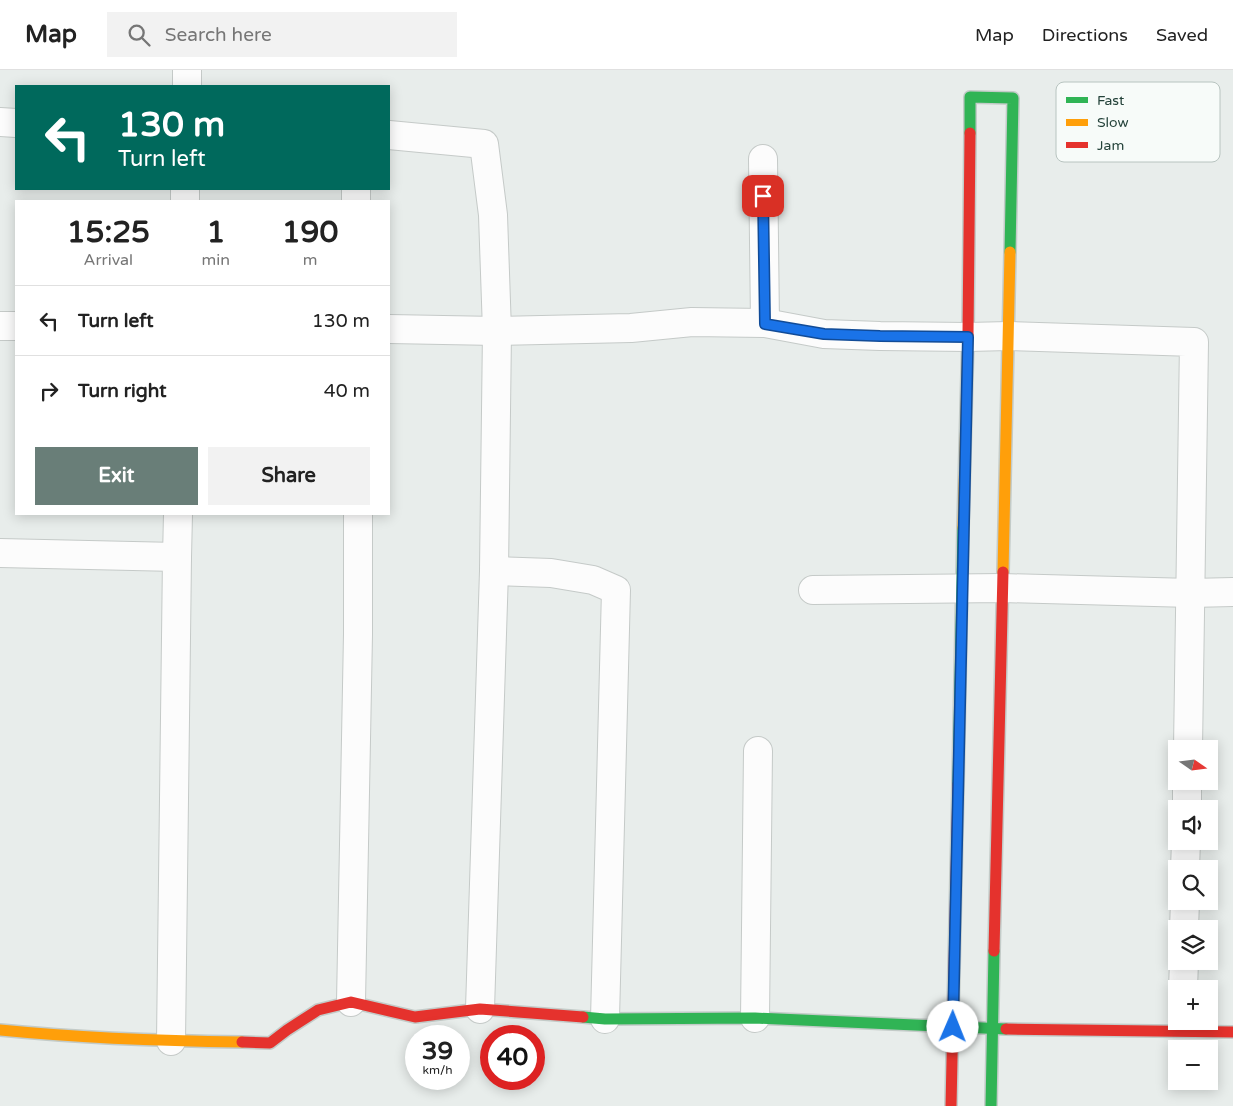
<!DOCTYPE html>
<meta charset="utf-8">
<style>
body{margin:0;font-family:"Varela Round",sans-serif;background:#f2f2f2;color:#222;height:100vh;display:flex;flex-direction:column;font-size:19px;white-space:nowrap}
*{box-sizing:border-box;margin:0}
p{font-size:16px;color:#767676}
.icon{flex:none;width:28px;height:28px;fill:none;stroke:currentColor;stroke-width:2;stroke-linecap:round;stroke-linejoin:round}
.map{position:relative;flex:1;overflow:hidden}
.side{position:absolute;left:15px;top:130px;width:375px;height:315px;display:flex;flex-direction:column;background:#fff;border-radius:0px;box-shadow:0 2px 12px #0003}
.side>*{flex:none}
.hud{position:absolute;left:15px;top:15px;width:375px;height:105px;border-radius:0px;box-shadow:0 2px 12px #0003;background:#00695c;color:#fff;overflow:hidden}
.needle{width:32px;rotate:104deg}
.fabs{position:absolute;left:1168px;top:670px;display:grid;gap:10px}
.fabs a{display:grid;place-items:center;width:50px;height:50px;border-radius:0px;background:#fff;box-shadow:0 2px 12px #0003;font-size:25px}
.speed{position:absolute;left:405px;top:955px;display:flex;gap:10px;font-size:25px;font-weight:700;text-align:center}
.speed>*{display:grid;place-content:center;width:65px;height:65px;border-radius:50%;background:#fff;box-shadow:0 2px 12px #0003;line-height:1}
.speed small{font-size:12px;font-weight:400}
.speed .limit{border:8px solid #d22;background:#fff;color:#111}
.pin{position:absolute;display:grid;place-items:center;width:42px;height:42px;color:#fff;margin:-21px;border-radius:10px;box-shadow:0 2px 8px #0006}
.me{position:absolute;width:55px;margin:-28px;rotate:1deg;stroke-linejoin:round;filter:drop-shadow(0 0 4px #0008)}
.turn{display:flex;align-items:center;gap:18px;height:105px;padding:0 20px;font-size:22px}
.turn .icon{width:65px;height:65px;stroke-width:2.5}
.turn b{display:block;font-size:35px;line-height:42px}
.eta{display:flex;justify-content:space-evenly;align-items:center;height:85px;text-align:center}
.eta b{font-size:30px;font-weight:700;line-height:35px}
.cta{display:flex;gap:10px;margin-top:auto;padding:10px 20px}
.cta a{flex:1;height:58px;border-radius:0px;background:#697e78;color:#fff;font-size:20px;font-weight:700;line-height:58px;text-align:center}
.cta a+a{background:#f2f2f2;color:#222}
ul{padding:0;list-style:none}
li{display:flex;align-items:center;gap:15px;height:70px;padding:0 20px;border-top:1px solid #e0e0e0}
li div{flex:1}
li b{display:block;font-size:19px}
li em{font-style:normal}
header{display:flex;align-items:center;gap:30px;box-sizing:border-box;height:70px;padding:0 25px;background:#fff;border-bottom:1px solid #e0e0e0}
header strong{font-size:24px}
nav{display:flex;gap:28px;margin-inline-start:auto;font-size:18px}
.search{width:350px;height:45px;background:#f2f2f2;display:flex;align-items:center;gap:12px;box-sizing:border-box;padding:0 18px;border-radius:0px;color:#767676;font-size:19px}
.map>svg:first-child{display:block}
.lines{fill:none;stroke-linecap:round;stroke-linejoin:round}
.street-casing{stroke:#c5cac8;stroke-width:30}
.fast-casing{stroke:#c3cbc8;stroke-width:14}
.slow-casing{stroke:#c3cbc8;stroke-width:14}
.jam-casing{stroke:#c3cbc8;stroke-width:14}
.street{stroke:#fcfcfc;stroke-width:28}
.fast{stroke:#30b455;stroke-width:11}
.slow{stroke:#ff9f0a;stroke-width:11}
.jam{stroke:#e5322d;stroke-width:11}
.route-casing{stroke:#114b97;stroke-width:12}
.route{stroke:#1a73e8;stroke-width:9}
.key{fill:#f7fbf9;stroke:#b8c4c0;stroke-width:1}
.key-label{font-size:14px;fill:#24423a}
</style>
<header>
<strong>Map</strong>
<div class="search"><svg class="icon" aria-label="search" viewBox="0 0 24 24"><circle cx="10" cy="10" r="6"/><path d="M15 15l6 6"/></svg>Search here</div>
<nav><a>Map</a><a>Directions</a><a>Saved</a></nav>
</header>
<div class="map">
<svg width="1233" height="1036" viewBox="0 0 1233 1036">
<rect width="100%" height="100%" fill="#e8edeb"/>
<g class="lines">
<g class="street-casing">
<g id="street">
<polyline points="187,16 187,0"/>
<polyline points="0,52 16,53"/>
<polyline points="389,65 484,74 493,145 497,261 494,501 480,939"/>
<polyline points="763,89 765,253"/>
<polyline points="185,131 185,119"/>
<polyline points="356,131 356,119"/>
<polyline points="0,256 16,256"/>
<polyline points="389,259 497,261 631,258 692,252 765,253 824,264 880,266 968,267 1009,266 1194,272 1188,679"/>
<polyline points="0,483 177,487 171,971"/>
<polyline points="177,487 178,444"/>
<polyline points="494,501 551,503 593,510 616,520 605,949"/>
<polyline points="813,520 1003,518 1191,523 1233,522"/>
<polyline points="1187,739 1187,711"/>
<polyline points="1185,799 1186,771"/>
<polyline points="1184,859 1185,831"/>
<polyline points="1183,919 1184,891"/>
<polyline points="351,932 358,564 358,444"/>
<polyline points="755,948 758,681"/>
</g>
</g>
<g class="fast-casing">
<g id="fast">
<polyline points="970,63 970,27 1013,28 1010,182"/>
<polyline points="958,714 963,458"/>
<polyline points="583,947 605,949 755,948 1006,959"/>
<polyline points="991,1036 994,881"/>
</g>
</g>
<g class="slow-casing">
<g id="slow">
<polyline points="963,458 968,265"/>
<polyline points="1003,502 1010,182"/>
<path d="M 0,960 C 81,968 161,971 242,972"/>
</g>
</g>
<g class="jam-casing">
<g id="jam">
<polyline points="968,265 970,63"/>
<polyline points="994,881 1003,502"/>
<polyline points="1006,959 1233,962"/>
<polyline points="242,972 270,973 287,960 318,940 351,932 415,947 480,939 583,947"/>
<polyline points="951,1036 958,714"/>
</g>
</g>
<use href="#street" class="street"/>
<use href="#fast" class="fast"/>
<use href="#slow" class="slow"/>
<use href="#jam" class="jam"/>
</g>
<g class="lines">
<g class="route-casing">
<polyline id="route" points="763,126 765,254 824,264 880,266 968,267 953,957"/>
</g>
<use href="#route" class="route"/>
</g>
<rect x="1056" y="12" width="164" height="80" rx="8" class="key"/>
<rect x="1066" y="27" width="22" height="6" fill="#30b455"/>
<rect x="1066" y="49" width="22" height="7" fill="#ff9f0a"/>
<rect x="1066" y="72" width="22" height="6" fill="#e5322d"/>
<g class="key-label">
<text x="1097" y="35">Fast</text>
<text x="1097" y="57">Slow</text>
<text x="1097" y="80">Jam</text>
</g>
</svg>
<div class="fabs">
<a><svg class="needle" viewBox="-14 -14 28 28"><path d="M0-13l5 13h-10z" fill="#e53935"/><path d="M0 13l5-13h-10z" fill="#767676"/></svg></a>
<a><svg class="icon" aria-label="sound" viewBox="0 0 24 24"><path d="M4 9h4l5-4v14l-5-4H4zM17 9q2 3 0 6"/></svg></a>
<a><svg class="icon" aria-label="search" viewBox="0 0 24 24"><circle cx="10" cy="10" r="6"/><path d="M15 15l6 6"/></svg></a>
<a><svg class="icon" aria-label="layers" viewBox="0 0 24 24"><path d="M12 4l9 5-9 5-9-5zM3 14l9 5 9-5"/></svg></a>
<a>+</a>
<a>−</a>
</div>
<div class="speed"><div>39<small>km/h</small></div><div class="limit">40</div></div>
<div class="pin" style="left:763px;top:126px;background:#d93025"><svg class="icon" aria-label="arrive" viewBox="0 0 24 24"><path d="M6 21V4h12l-3 4 3 4H6"/></svg></div>
<svg class="me" style="left:953px;top:957px" viewBox="-20 -20 40 40"><circle r="19" fill="#fff"/><path d="M0-13L10 11 0 6-10 11z" fill="#1a73e8"/></svg>
<div class="hud">
<div class="turn"><svg class="icon" aria-label="left" viewBox="0 0 24 24"><path d="M17 20v-9H6M10 6l-5 5 5 5"/></svg><div><b>130 m</b>Turn left</div></div>
</div>
<section class="side">
<div class="eta">
<div><b>15:25</b><p>Arrival</p></div>
<div><b>1</b><p>min</p></div>
<div><b>190</b><p>m</p></div>
</div>
<ul>
<li><svg class="icon" aria-label="left" viewBox="0 0 24 24"><path d="M17 20v-9H6M10 6l-5 5 5 5"/></svg><div><b>Turn left</b></div><em>130 m</em></li>
<li><svg class="icon" aria-label="right" viewBox="0 0 24 24"><path d="M7 20v-9h11M14 6l5 5-5 5"/></svg><div><b>Turn right</b></div><em>40 m</em></li>
</ul>
<div class="cta"><a>Exit</a><a>Share</a></div>
</section>
</div>
